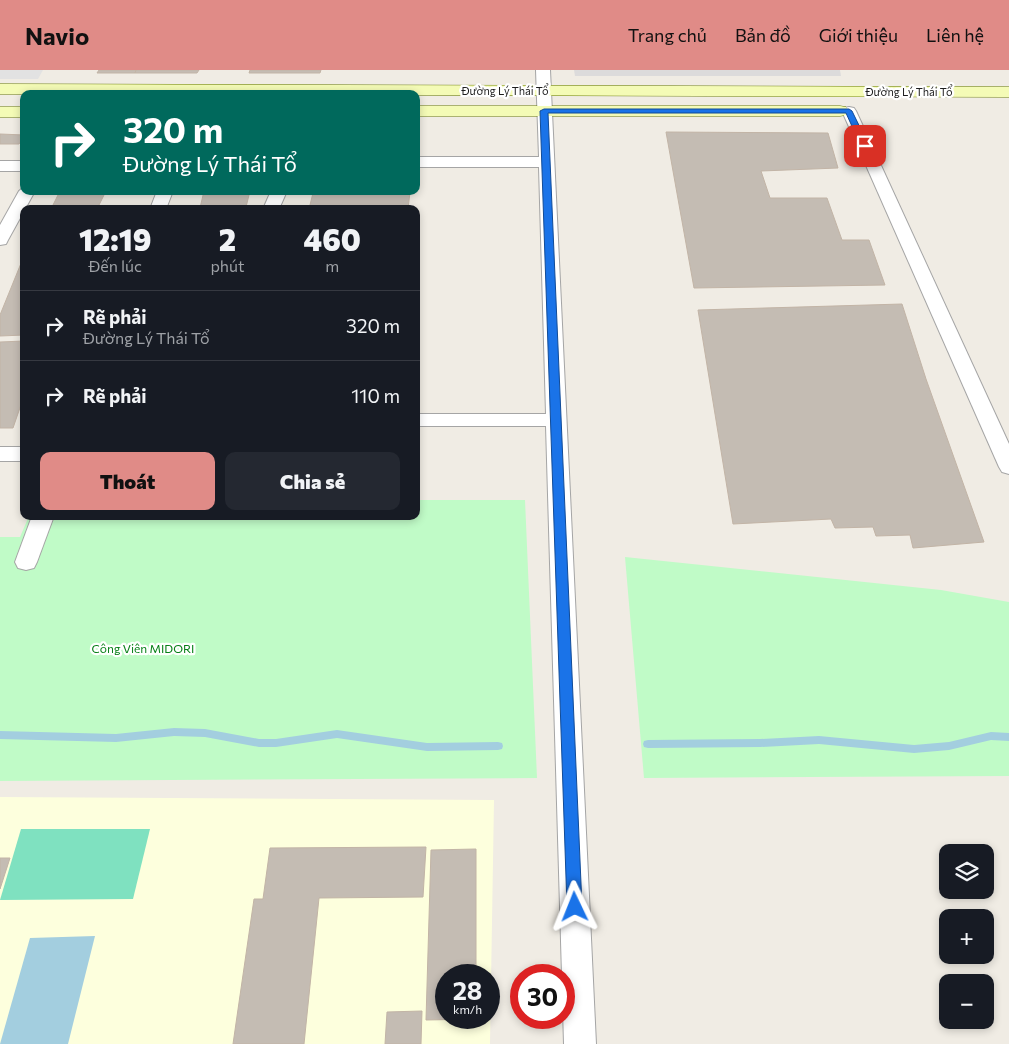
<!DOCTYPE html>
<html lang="vi">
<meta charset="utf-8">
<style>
body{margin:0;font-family:Commissioner,sans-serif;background:#242831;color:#f1f3f6;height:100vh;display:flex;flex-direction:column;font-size:19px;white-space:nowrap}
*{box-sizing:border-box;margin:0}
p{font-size:16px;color:#9ea1a6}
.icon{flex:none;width:28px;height:28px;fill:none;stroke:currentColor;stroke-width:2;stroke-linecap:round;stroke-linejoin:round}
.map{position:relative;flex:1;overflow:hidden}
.drawer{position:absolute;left:20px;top:135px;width:400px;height:315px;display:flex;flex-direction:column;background:#171b24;border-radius:10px;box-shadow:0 2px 8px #0003}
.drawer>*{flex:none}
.guide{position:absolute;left:20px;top:20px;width:400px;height:105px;border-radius:10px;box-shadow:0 2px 8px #0003;background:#00695c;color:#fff;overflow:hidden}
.controls{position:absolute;left:939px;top:774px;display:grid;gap:10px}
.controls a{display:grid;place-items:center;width:55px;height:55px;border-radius:10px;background:#171b24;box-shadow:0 2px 8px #0003;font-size:25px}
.speed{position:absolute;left:435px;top:894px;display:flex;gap:10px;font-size:25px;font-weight:700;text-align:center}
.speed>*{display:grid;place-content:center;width:65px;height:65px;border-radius:50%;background:#171b24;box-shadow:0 2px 8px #0003;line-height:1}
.speed small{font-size:12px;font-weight:400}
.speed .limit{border:8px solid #d22;background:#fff;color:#111}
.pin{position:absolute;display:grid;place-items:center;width:42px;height:42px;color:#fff;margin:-21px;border-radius:10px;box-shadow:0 2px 8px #0006}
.me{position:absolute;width:55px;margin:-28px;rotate:358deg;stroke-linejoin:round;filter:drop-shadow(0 0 4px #0008)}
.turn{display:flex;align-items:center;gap:18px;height:105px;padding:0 20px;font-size:22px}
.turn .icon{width:65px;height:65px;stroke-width:2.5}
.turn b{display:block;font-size:35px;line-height:42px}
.eta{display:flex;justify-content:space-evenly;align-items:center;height:85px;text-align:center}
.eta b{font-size:30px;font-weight:800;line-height:35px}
.primary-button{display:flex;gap:10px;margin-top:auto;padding:10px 20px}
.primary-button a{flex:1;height:58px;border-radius:10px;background:#e08b87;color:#111;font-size:20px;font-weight:800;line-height:58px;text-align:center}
.primary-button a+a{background:#242831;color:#f1f3f6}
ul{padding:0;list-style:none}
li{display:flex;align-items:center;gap:15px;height:70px;padding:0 20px;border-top:1px solid #363941}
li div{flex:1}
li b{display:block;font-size:19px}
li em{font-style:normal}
header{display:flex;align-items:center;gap:30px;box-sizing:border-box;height:70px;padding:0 25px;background:#e08b87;color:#111}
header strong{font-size:24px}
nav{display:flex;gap:28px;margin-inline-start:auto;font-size:18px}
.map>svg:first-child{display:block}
.residential{fill:#dcdbdb}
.education{fill:#fdffdd;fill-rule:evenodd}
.park{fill:#c0fbc7}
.pitch{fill:#7fe1c0}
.parking{fill:#e2e2e2}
.water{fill:#a3cedf}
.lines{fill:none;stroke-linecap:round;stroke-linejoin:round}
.stream{fill:#a3cedf;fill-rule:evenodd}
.building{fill:#c4bcb3;stroke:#c2b4a6}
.street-casing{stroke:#a5a5a5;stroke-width:2}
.secondary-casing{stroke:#667901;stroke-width:1}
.street{fill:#fff;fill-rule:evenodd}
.secondary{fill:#f4fbb6;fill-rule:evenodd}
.route{fill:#1a73e8;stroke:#114b97}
.labels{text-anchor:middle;stroke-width:4.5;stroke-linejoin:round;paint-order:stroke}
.far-street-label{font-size:11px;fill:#1e1e1e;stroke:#fff}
.park-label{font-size:12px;fill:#088018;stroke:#fff}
</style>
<header>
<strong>Navio</strong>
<nav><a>Trang chủ</a><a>Bản đồ</a><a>Giới thiệu</a><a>Liên hệ</a></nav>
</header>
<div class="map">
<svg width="1009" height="974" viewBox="0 0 1009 974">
<rect width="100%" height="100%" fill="#f0ece4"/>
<polygon class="residential" points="574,0 840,0 841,6 575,6"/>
<path class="education" d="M 0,727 L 494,730 L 490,974 L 0,974 ZM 446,905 L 489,905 L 489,948 L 446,948 Z"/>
<g class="park">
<polygon points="416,430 525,430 537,708 0,711 0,467 20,467 29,446 416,446"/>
<polygon points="625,487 941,520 1009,532 1009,706 644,708"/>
</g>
<polygon class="pitch" points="21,759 150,759 133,829 0,830"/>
<polygon class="parking" points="0,0 43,0 38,9 0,9"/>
<polygon class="water" points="95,866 68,974 0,974 30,868"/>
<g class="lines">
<g class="stream">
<polygon points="174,658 205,659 259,669 276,669 337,660 427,673 498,672 502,673 503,676 502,679 498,680 427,681 337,668 276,677 259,677 205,667 174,666 116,672 0,669 0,661 116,664"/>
<polygon points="991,662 1009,663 1009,671 991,670 949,680 914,683 819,674 760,677 648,678 644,677 643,674 644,671 648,670 760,669 819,666 914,675 949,672"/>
</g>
</g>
<g class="building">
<polygon points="99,0 136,0 135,3 97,3"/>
<polygon points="136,0 199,0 197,3 135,3"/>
<polygon points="250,0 321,0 320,3 249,3"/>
<polygon points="666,62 828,63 838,98 761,101 770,128 827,128 842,170 869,170 885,215 694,218"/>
<polygon points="0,64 24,65 24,67 19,74 0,74"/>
<polygon points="60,121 106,121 97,139 51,139"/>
<polygon points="204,121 250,121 246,137 200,138"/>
<polygon points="326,121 399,121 410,122 408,139 309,139 313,123"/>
<polygon points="24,186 24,265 0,266 0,245"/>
<polygon points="902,234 926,309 984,472 913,478 910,465 876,466 873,457 835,458 831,449 733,454 698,240"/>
<polygon points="24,271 24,326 13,358 0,358 0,272"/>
<polygon points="426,777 423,827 319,828 304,974 233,974 254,829 263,829 270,778"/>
<polygon points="476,779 476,905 446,905 446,948 476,949 426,950 431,780"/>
<polygon points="0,788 10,788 0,819"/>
<polygon points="422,941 421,974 385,974 387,942"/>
</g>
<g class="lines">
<g class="street-casing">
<g id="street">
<polygon points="536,0 550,0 596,974 564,974 546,356 416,356 416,344 546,344 539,97 416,97 416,87 539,87"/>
<polygon points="849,37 854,38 856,41 1009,374 1009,404 1002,402 999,397 842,41 844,38"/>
<rect x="0" y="91" width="24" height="10"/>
<polygon points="24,117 24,121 35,121 8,170 6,174 0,175 0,155 19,121"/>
<polygon points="157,121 173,121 166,139 150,139"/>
<polygon points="271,121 287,121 279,139 263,139"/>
<rect x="0" y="377" width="24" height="14"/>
<polygon points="32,446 54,446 37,492 34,498 26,500 18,498 15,492"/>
</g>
</g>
<g class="secondary-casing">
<g id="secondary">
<polygon points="0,14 1009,17 1009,27 416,25 416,24 0,24"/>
<polygon points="416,36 840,36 846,37 849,41 846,45 840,46 416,46"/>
<rect x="0" y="37" width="24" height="10"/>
</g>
</g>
<use href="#street" class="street"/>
<use href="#secondary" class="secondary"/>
</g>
<polygon class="route" points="544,39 849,39 852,41 869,76 865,79 861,76 846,43 548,43 582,837 580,841 575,843 570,841 567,837 540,41"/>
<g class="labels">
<g class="far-street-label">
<text x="505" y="25">Đường Lý Thái Tổ</text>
<text x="909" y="26">Đường Lý Thái Tổ</text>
</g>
<g class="park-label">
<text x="143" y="583">Công Viên MIDORI</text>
</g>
</g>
</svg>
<div class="controls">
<a><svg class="icon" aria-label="layers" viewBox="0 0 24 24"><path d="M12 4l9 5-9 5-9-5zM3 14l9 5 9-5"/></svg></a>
<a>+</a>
<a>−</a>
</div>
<div class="speed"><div>28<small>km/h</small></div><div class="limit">30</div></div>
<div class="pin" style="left:865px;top:76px;background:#d93025"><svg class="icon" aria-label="arrive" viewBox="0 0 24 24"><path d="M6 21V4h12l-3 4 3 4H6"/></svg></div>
<svg class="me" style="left:575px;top:837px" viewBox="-20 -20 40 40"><path d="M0-17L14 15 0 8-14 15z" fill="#1a73e8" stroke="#fff" stroke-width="4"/></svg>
<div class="guide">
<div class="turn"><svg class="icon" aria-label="right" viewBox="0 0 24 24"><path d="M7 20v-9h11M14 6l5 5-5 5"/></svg><div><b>320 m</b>Đường Lý Thái Tổ</div></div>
</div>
<section class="drawer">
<div class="eta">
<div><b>12:19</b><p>Đến lúc</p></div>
<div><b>2</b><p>phút</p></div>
<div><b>460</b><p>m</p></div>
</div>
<ul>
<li><svg class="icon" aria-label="right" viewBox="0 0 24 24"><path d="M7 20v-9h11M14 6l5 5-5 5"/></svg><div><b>Rẽ phải</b><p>Đường Lý Thái Tổ</p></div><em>320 m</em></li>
<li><svg class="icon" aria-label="right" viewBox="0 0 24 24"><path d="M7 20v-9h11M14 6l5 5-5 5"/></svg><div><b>Rẽ phải</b></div><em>110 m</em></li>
</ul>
<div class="primary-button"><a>Thoát</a><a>Chia sẻ</a></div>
</section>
</div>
